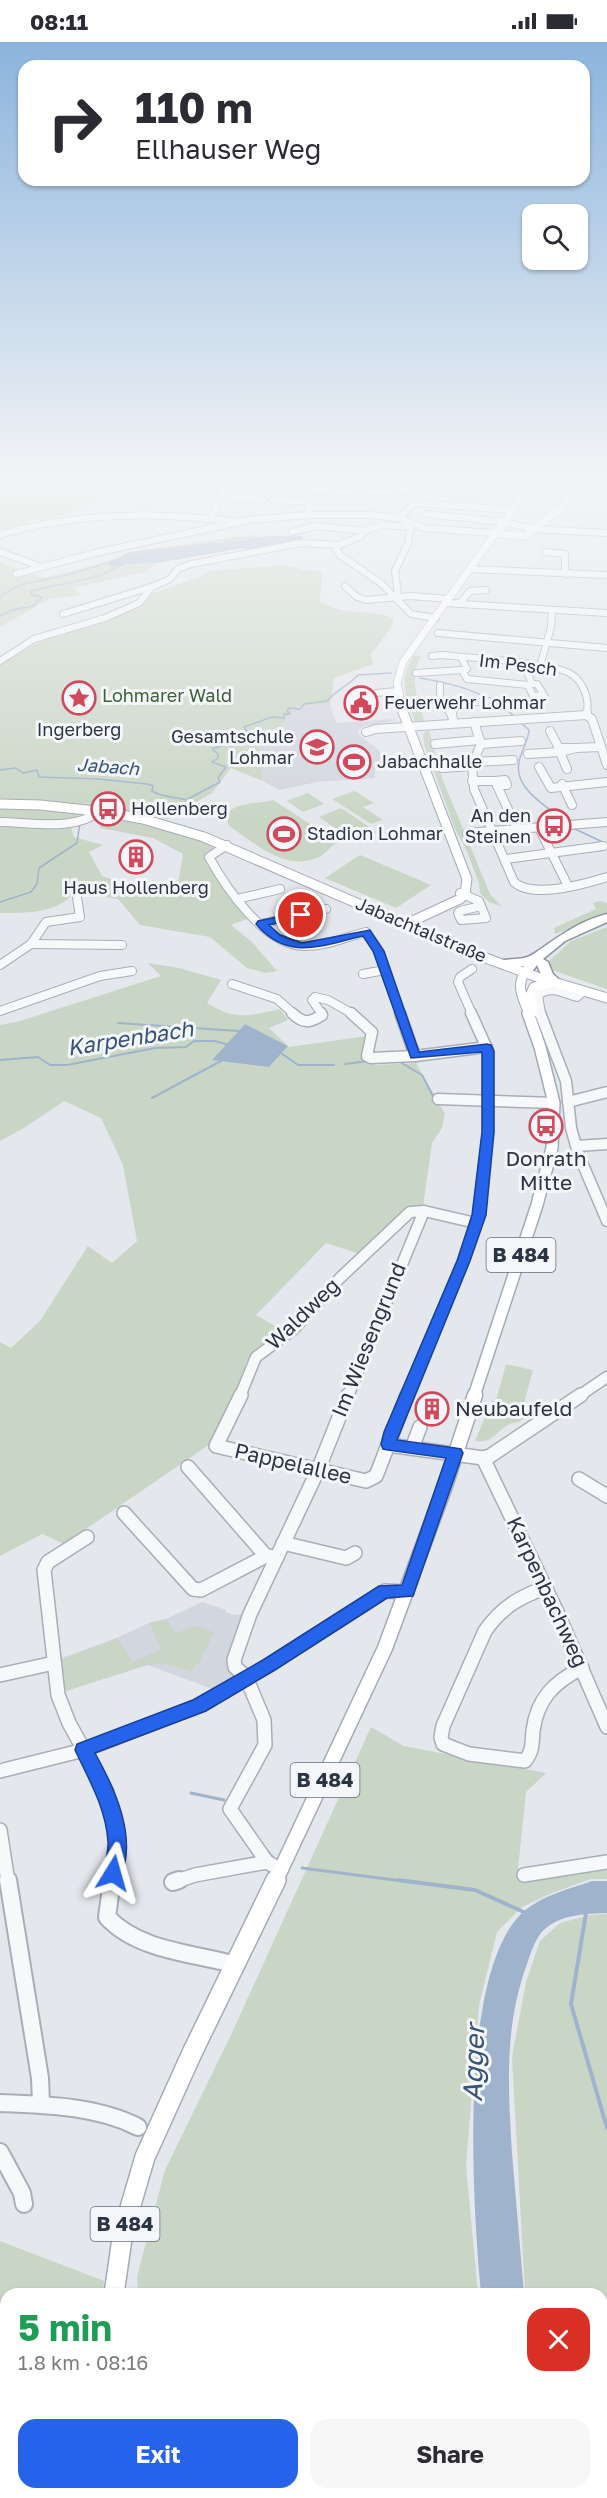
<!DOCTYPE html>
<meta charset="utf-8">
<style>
body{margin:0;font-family:"Golos Text",sans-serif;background:#f7f7f7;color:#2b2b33;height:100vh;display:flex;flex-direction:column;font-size:22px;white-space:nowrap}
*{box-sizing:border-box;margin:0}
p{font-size:20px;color:#7c7c81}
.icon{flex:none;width:33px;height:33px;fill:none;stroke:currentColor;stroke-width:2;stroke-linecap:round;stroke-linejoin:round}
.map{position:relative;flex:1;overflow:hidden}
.details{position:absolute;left:0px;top:2246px;width:608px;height:212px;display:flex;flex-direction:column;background:#fff;border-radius:18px 18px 0 0;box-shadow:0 2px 4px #0004}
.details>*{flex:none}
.banner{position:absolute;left:18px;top:18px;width:572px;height:126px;border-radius:18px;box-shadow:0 2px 4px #0004;background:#fff;color:#2b2b33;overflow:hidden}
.controls{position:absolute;left:522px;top:162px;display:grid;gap:12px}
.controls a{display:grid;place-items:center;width:66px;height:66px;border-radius:12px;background:#fff;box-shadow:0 2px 4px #0004;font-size:30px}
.pin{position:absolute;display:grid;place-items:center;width:51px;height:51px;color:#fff;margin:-26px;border:3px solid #fff;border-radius:50%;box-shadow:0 2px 6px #0007}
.me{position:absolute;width:66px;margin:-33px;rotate:8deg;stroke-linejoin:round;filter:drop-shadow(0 0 4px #0008)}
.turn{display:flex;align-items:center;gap:21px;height:126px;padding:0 18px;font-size:27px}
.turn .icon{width:78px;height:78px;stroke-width:2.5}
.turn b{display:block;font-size:42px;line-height:51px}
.round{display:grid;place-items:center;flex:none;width:63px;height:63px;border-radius:18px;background:#f7f7f7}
.overview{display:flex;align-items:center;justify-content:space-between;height:102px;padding:0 18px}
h1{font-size:36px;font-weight:700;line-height:45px;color:#1e9e55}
.cta{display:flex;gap:12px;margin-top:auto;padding:12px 18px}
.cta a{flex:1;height:69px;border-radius:18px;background:#2563eb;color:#fff;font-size:24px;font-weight:700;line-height:69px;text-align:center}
.cta a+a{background:#f7f7f7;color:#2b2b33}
.status{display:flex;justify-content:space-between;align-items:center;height:42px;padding:0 30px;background:#fff;direction:ltr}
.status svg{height:16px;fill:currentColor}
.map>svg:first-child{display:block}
.built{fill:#d2d6de}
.green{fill:#c9d6c5;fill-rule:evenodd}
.water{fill:#9fb4cc}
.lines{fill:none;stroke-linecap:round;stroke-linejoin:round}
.stream-far3{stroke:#9fb4cc;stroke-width:1.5}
.stream-far2{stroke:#9fb4cc;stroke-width:2}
.stream-far1{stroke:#9fb4cc;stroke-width:3}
.stream{stroke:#9fb4cc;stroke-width:4}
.minor-far4-casing{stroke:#a9aeb7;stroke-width:8}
.minor-far3-casing{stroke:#a9aeb7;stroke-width:10}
.minor-far2-casing{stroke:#a9aeb7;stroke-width:13}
.minor-far1-casing{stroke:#a9aeb7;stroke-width:16}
.minor-casing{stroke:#a9aeb7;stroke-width:20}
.major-far4-casing{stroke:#a3abb8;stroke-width:8}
.major-far3-casing{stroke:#a3abb8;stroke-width:11}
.major-far2-casing{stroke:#a3abb8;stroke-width:14}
.major-far1-casing{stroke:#a3abb8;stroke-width:17}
.major-casing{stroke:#a3abb8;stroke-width:22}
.highway-casing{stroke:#8b94a3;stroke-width:3}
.minor-far4{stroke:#f7f8fa;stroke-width:6}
.minor-far3{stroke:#f7f8fa;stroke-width:8}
.minor-far2{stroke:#f7f8fa;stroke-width:10}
.minor-far1{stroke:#f7f8fa;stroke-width:13}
.minor{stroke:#f7f8fa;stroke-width:16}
.major-far4{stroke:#fff;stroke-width:7}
.major-far3{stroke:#fff;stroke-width:9}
.major-far2{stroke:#fff;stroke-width:11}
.major-far1{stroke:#fff;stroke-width:14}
.major{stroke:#fff;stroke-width:19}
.highway{fill:#fff;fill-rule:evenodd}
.route{fill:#2563eb;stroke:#184099;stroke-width:1.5}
.labels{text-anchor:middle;stroke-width:6;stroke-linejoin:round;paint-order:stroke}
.far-street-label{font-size:18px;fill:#2b3445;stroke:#f4f6f9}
.far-park-label{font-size:18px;fill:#3f6138;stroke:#f4f6f9}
.far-poi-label{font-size:18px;fill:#2b3445;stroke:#f4f6f9;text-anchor:start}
.far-water-label{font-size:18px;font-style:italic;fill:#34527a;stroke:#f4f6f9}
.shield{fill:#f4f6f9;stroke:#676e7b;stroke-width:1.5}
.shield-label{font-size:20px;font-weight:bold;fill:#2b3445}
.poi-label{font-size:21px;fill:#2b3445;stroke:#f4f6f9}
.street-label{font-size:21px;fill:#2b3445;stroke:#f4f6f9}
.water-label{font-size:22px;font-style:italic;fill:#34527a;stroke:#f4f6f9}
.near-water-label{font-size:27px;font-style:italic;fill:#34527a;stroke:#f4f6f9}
</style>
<div class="status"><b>08:11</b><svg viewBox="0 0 49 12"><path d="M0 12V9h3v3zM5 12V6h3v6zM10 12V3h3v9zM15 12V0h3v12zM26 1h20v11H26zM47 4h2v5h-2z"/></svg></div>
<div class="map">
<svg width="607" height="2456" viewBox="0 0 607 2456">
<rect width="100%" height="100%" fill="#e4e7ec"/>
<g class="built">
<polygon points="566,435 607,435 607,444 568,444"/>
<polygon points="330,662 336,681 396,677 391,680 364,684 357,689 360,694 379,708 381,715 375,728 375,736 317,740 279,748 263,739 257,689 279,686 295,665"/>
<polygon points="202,1560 226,1568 225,1570 234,1573 250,1572 234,1618 246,1635 221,1650 147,1623 66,1649 56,1618 117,1596 149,1581 166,1577"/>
</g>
<g class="green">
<polygon points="0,435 146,435 103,446 114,451 65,474 28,478 25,481 29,484 0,492"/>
<polygon points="456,438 516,443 518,448 484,446 477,459 440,456 439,451 420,451 417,439 454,440"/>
<polygon points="249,493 272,494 219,500 112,525 127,522 157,521 146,530 73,546 81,553 49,557 0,585 0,520 43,536 108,520 128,510"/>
<path d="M 286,523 L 304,528 L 322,530 L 320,559 C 347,575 366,566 393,576 L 393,583 L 371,612 L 373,622 L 334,636 L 330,662 L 295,665 L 279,686 L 257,689 L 263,739 L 231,726 L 212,751 L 167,777 L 106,765 L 0,757 L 0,621 L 66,586 L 107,577 L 145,561 L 151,552 L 202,534 L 209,529 Z"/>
<path d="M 414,613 L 421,615 C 408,634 418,659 425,680 L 415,680 C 407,650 397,643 414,613 Z"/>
<polygon points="429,688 442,736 490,852 501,864 489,860 480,851 479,841 466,807 455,787 424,702 423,692"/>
<polygon points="355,749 374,761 363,765 383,778 371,782 332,757"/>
<polygon points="308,751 324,762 303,770 287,759"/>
<path d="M 273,758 L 338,800 C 330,803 327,812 317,816 C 284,829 256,802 229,784 C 219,758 259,763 273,758 Z"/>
<path d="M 0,765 L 48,767 L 79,771 L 71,786 L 74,795 L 103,803 L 89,810 L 102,834 L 135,845 L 178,842 L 183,812 L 153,796 L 100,786 L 103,774 L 166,788 L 224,807 L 207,822 L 250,876 L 231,883 L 252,900 L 277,929 L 266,931 L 247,926 L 210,895 L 140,883 L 118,857 L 95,853 L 72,853 C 54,872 25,871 0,871 Z"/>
<polygon points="341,766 377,790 355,799 319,775"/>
<polygon points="360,813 431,843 396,866 325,836"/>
<polygon points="600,859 607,861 607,873 555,892 554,886 596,867 593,861"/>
<polygon points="607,885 607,947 549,927 549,919 571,899"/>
<path d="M 148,921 L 179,926 L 221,938 L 207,961 C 237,979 247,974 280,967 L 288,978 L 269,986 L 289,1005 L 367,994 L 366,1015 L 376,1023 L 416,1021 L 445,1072 L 442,1086 L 432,1101 L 423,1164 L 407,1168 L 360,1212 L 326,1201 L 256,1273 L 283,1289 L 248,1316 L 222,1387 L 213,1400 L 64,1502 L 42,1492 L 0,1514 L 0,1300 L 11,1306 L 40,1279 L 88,1204 L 112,1221 L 137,1199 L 123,1123 L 101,1076 L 64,1059 L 24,1086 L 0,1099 L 0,983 L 20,979 L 161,934 ZM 245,982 L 288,1004 L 269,1025 L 213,1018 Z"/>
<path d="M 506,1322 L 533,1328 L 523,1365 L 502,1362 L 525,1375 C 521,1381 514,1380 508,1383 C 496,1390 492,1402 475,1399 L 492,1359 L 496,1359 Z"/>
<polygon points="166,1577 175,1591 196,1584 214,1590 198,1623 196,1622 192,1630 166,1622 147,1623 66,1649 54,1621 117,1596 133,1620 161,1607 149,1581"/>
<polygon points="371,1685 404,1704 546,1731 526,1750 517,1837 607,1828 607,1837 591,1837 552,1851 522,1865 497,1890 479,1963 466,2124 478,2251 138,2252 137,2235 165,2128 231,1993"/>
<polygon points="607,1872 607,2456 581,2456 579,2451 602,2451 602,2252 525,2251 512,2015 526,1940 540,1899 560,1881 590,1873"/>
<polygon points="0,2199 104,2239 103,2251 6,2252 6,2451 130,2451 131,2456 0,2456"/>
<polygon points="374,2451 530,2451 532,2456 375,2456"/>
</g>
<g class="water">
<polygon points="272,494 303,494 300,499 248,510 243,506 157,521 127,522 112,525 107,521 128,512"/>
<polygon points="245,982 288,1004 269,1025 212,1018"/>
<path d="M 592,1839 L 607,1839 L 607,1871 C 586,1872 563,1872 546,1886 C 536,1894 531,1910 527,1922 C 504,1985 508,2044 512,2111 C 516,2158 520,2205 524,2251 L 481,2251 C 473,2165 457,1933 522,1871 C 542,1853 567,1848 592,1839 Z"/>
</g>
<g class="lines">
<g class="stream-far3">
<polyline points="224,500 235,496 253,496"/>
<polyline points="203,512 236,506"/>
<polyline points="123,514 129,511 215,501"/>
<path d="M 0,555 C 18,540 36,540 58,535 C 78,531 98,523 118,517"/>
<polyline points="0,574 12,568 33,564 42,555 32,553 30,549 96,535 124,522"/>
<path d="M 420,636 C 455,642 488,650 515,675"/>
<path d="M 519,679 L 529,688 C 528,700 521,709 519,720 C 513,747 549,766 567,780"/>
<path d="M 0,728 L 16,726 L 23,731 L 37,728 L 39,735 L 98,737 L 147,742 L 153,744 L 152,749 C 164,756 173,754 186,758 L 220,740 L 218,736 L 226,725 L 212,720 L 218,716 L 218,712 L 212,707 L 224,703 L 218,702 L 220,699 L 229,699 L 238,694 L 243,696 L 248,691 L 244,685 L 272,675 L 284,676 L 284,672 L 290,672 L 287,669 L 289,666 L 300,667 L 304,662 L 327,659 C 336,648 348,644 358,633 L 391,631"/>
<polyline points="573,786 607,802"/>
<polyline points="0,860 31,850 37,842 39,826 77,801 80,781"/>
</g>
<g class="stream-far2">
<polyline points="118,981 239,989"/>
<polyline points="281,1011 298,1023 334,1023"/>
<polyline points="0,1018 38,1015 50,1023 67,1023 155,1006 186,1005 194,999 215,999 229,1003"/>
<polyline points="400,1020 422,1033 434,1056"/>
<polyline points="345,1022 369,1019"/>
<polyline points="152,1056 221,1019"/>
</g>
<g class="stream-far1">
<polyline points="191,1751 224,1758"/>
<polyline points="263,1804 273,1816"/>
<polyline points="302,1826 410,1840"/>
</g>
<g class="stream">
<polyline points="398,1838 475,1848 526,1871"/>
<polyline points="586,1871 571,1962 607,2086"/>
</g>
<g class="minor-far4-casing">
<g id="minor-far4">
<polyline points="563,435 566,445"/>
<polyline points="144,443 190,446 197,441 203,441 362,451 416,448"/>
<polyline points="266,446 277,435"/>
<polyline points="571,447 607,445"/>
<polyline points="362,451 368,435"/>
<polyline points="220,453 263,458"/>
<polyline points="272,458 309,460"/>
<polyline points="415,461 512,468"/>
<polyline points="427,472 503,480"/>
<polyline points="308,473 310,464 307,457 321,435"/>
<polyline points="211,476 228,435"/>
<polyline points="399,476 418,458 410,435"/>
<polyline points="508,481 533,487 607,491"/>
<polyline points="292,490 316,484 365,489"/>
<path d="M 0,493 C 77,470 154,470 233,479"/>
<polyline points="339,503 336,507 340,513 382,542 411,572 436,576"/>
<polyline points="0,510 42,525"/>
<polyline points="545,510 565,512 565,532"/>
<polyline points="469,527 607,533"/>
<polyline points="16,532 95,511 248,478 308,473 367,473 399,476 424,486 492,491"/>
<polyline points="345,544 357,555 366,558 410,554 449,557"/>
<polyline points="394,555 398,552 395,529 408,501 411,485"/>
<polyline points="445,561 607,571"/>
<polyline points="456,561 459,562 470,549 486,548"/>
<polyline points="63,572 154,544"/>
<polyline points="438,591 607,606"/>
<path d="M 432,614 L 442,613 C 469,616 552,620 571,632 C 583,639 591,659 586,672"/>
<polyline points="462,617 467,627 462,628 467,637 528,643"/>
<polyline points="0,619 34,597 105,576 139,561 152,545 170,537 178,527 191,522 301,501 339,503 359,495 368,487 383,483 412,485"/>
<polyline points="541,621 551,585 552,568"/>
<polyline points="524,623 532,642"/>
<polyline points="416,631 462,628"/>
<polygon points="532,642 537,642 544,653 533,654 528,643"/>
<polyline points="440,643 440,659 450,671"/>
<polyline points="376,651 397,649"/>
<polyline points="450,672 454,669 452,663 454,662 488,659"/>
</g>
</g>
<g class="minor-far3-casing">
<g id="minor-far3">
<polyline points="451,670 454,681"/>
<polyline points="586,673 587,670"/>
<polyline points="586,673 592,677 607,723"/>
<path d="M 474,680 L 481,702 L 472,723 L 474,747 L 514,840 C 532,857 585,842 607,835"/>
<polyline points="550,689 559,706"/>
<polyline points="366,690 376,687 586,673"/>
<polyline points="435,702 480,698"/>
<polyline points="481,702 521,699"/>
<polygon points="558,706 576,706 560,710"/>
<polyline points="576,706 600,705"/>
<polyline points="560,710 567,727"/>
<polyline points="528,712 560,710"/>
<polyline points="473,720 513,718"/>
<polyline points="539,725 551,746 607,740"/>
<polyline points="442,726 472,724"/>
<polyline points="472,739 495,739 505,761"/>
<polyline points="495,739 505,738 507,743 497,743"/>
<polyline points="562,742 572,763"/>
<polyline points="506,763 517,787"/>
<path d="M 0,780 C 32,780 73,790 100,769"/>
<polyline points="539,786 568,844"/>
<polyline points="467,791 607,780"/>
<path d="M 227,803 L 209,815 C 226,846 264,902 303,904 C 324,905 346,895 366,890 L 378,909 L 400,972"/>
<polyline points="506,817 603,804"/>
<polyline points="460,851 479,859 486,876 461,878 458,871 460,869 481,864"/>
<polyline points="237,857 280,847"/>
<polyline points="261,882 326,867"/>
<polyline points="31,902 122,903"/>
<polyline points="0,923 31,902 46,880 80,875 77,855"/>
<polyline points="472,927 460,935 458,940 472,972"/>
<polyline points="363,932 385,928"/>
<polyline points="232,942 277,957 294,972"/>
<polyline points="0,969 100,934 132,929"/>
<polyline points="322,972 312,958 315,955 328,958 353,972"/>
<path d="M 541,972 L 538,953 C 551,943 563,951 577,955 L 584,949"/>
</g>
</g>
<g class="minor-far2-casing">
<g id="minor-far2">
<path d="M 292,971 C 303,982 310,981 322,973 L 321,971"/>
<polyline points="351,971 372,990 367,1014 371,1016 415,1014 487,1005"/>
<polyline points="400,971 415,1014"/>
<polyline points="540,971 566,1039 571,1086 578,1111 607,1179"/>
<polyline points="438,1057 554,1061"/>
<polyline points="568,1060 607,1050"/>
<polyline points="577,1104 607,1102"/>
<polyline points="240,1354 256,1315 294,1287 340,1236 410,1170 424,1169 476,1181"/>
<polyline points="348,1354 424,1169"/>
<polyline points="406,1354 463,1219 479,1173 488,1090 488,1009 471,971"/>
<polyline points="579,1354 607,1335"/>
</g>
</g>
<g class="minor-far1-casing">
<g id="minor-far1">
<polyline points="241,1353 216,1404 366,1439 376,1434 388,1403 483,1416 490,1414 581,1353"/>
<polyline points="388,1403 407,1353"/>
<polyline points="412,1406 420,1385"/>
<polyline points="483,1416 557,1570 607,1685"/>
<polyline points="188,1425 266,1514"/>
<polyline points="579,1437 607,1454"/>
<polyline points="124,1471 193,1547 201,1548 266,1514 277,1515"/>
<polyline points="87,1495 48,1520 44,1528 58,1653 69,1681 107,1750 117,1800 112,1840"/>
<polyline points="283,1501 346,1516 355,1511"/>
<path d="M 545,1546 C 519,1555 501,1566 485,1589 L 443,1684 L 441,1695 L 443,1702 L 469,1712 L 525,1719 C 533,1709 532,1701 533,1689 C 537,1657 554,1640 582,1626"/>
<polyline points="0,1633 54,1621"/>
<polyline points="0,1729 84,1708 200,1663 269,1623 385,1549 407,1550"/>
<polyline points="0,1788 8,1840"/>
<polyline points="281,1828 267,1820 230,1767 265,1703 264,1678 246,1635 235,1625 234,1618 250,1572 318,1428 348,1353"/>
<polyline points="524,1833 607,1820"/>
<polyline points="174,1840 195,1833 267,1820"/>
</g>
</g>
<g class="minor-casing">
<g id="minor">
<polyline points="8,1838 40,2036 41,2062"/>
<path d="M 112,1838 L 107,1875 C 138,1909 194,1911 236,1923"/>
<polyline points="173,1840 179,1838"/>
<path d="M 0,2061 C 46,2063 97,2064 138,2085"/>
<polyline points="0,2110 22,2151 24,2162"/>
</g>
</g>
<g class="major-far4-casing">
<g id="major-far4">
<polyline points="521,449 558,448 565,450 571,447"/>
<path d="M 497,490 C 509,473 528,456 514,435"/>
<polyline points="492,491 525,494 562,465 569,454 567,450"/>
<polyline points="404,672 397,641 403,620 494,493"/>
</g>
</g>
<g class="major-far3-casing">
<g id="major-far3">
<polyline points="403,670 467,837 465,852 460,857 406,882"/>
<polyline points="0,762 40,763 105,770 143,777 204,795 472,911 540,936 607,956"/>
<path d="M 525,931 C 515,944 524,958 529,972"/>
<polyline points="533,970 530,953 534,945 550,941"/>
</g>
</g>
<g class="major-far2-casing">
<polyline id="major-far2" points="474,1354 537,1163 552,1106 554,1061 540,1005 528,971"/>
</g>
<g class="major-far1-casing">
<polyline id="major-far1" points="275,1840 385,1606 444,1447 475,1353"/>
</g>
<g class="major-casing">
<g id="major">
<polyline points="114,2252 123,2190 145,2115 192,2011 276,1838"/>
<polyline points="137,2451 138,2456"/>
</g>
</g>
<g class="highway-casing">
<path id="highway" d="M 607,872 L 607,880 L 565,899 L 543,917 L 548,920 L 553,932 L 563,941 L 561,944 C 548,946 541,934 537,923 L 529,934 L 525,935 L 519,931 L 524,924 L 502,926 L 496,922 L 498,919 C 510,916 524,919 535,911 C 560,894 577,880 607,872 Z"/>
</g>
<use href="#minor-far4" class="minor-far4"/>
<use href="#minor-far3" class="minor-far3"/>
<use href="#minor-far2" class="minor-far2"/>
<use href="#minor-far1" class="minor-far1"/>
<use href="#minor" class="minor"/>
<use href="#major-far4" class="major-far4"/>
<use href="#major-far3" class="major-far3"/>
<use href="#major-far2" class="major-far2"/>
<use href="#major-far1" class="major-far1"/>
<use href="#major" class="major"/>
<use href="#highway" class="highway"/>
</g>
<linearGradient id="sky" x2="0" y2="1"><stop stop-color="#8bb4dd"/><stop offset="0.56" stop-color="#f3f4f6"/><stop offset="1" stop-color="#f3f4f6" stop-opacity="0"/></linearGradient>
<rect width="607" height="779" fill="url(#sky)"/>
<path class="route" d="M 301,870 L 305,871 L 305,875 L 269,883 L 280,893 L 302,901 L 370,888 L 384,909 L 419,1010 L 487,1002 L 491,1003 L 494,1009 L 494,1090 L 486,1173 L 470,1219 L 397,1398 L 455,1406 L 461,1407 L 463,1411 L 413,1554 L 387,1556 L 275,1628 L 206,1669 L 95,1711 C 115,1747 138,1796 120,1837 L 113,1840 L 107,1837 C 101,1825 109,1813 108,1800 C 106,1766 89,1738 75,1708 L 77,1702 L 193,1658 L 263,1618 L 379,1544 L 402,1543 L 446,1416 L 388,1408 L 383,1407 L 381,1402 L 384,1390 L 457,1219 L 472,1173 L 482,1090 L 482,1010 L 411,1016 L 373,909 L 363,894 C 322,903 288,920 256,882 L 258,879 Z"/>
<defs>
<g id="sight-ring" transform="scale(1.725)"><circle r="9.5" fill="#f4f6f9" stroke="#d1495b" stroke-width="1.5"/><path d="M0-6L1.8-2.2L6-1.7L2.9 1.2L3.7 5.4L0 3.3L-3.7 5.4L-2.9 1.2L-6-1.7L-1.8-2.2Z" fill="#d1495b"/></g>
<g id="civic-ring" transform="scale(1.725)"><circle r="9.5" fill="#f4f6f9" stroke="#d1495b" stroke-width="1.5"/><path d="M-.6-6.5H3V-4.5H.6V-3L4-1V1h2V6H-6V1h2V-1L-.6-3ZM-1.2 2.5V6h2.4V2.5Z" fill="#d1495b"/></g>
<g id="school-ring" transform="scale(1.725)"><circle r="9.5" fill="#f4f6f9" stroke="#d1495b" stroke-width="1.5"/><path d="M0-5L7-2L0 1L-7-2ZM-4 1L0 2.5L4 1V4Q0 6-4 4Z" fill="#d1495b"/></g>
<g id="stadium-ring" transform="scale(1.725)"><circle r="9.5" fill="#f4f6f9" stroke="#d1495b" stroke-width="1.5"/><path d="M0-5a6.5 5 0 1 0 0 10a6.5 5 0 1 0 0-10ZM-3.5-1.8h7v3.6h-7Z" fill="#d1495b"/></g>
<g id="bus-ring" transform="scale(1.725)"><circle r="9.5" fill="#f4f6f9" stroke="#d1495b" stroke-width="1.5"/><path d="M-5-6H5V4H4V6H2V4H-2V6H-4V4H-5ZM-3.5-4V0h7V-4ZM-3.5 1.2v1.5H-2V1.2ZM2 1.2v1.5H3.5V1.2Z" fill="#d1495b"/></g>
<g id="building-ring" transform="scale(1.725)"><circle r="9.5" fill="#f4f6f9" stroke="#d1495b" stroke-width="1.5"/><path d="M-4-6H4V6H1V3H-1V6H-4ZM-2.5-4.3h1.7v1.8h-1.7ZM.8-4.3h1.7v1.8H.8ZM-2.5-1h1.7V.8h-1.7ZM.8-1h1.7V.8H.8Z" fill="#d1495b"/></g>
</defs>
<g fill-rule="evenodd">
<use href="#sight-ring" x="79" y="656"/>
<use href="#civic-ring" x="361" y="661"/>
<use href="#school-ring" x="317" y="705"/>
<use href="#stadium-ring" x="354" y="720"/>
<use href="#bus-ring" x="108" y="767"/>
<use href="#bus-ring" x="554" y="784"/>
<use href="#stadium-ring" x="284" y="792"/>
<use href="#building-ring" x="136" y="815"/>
<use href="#bus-ring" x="546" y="1084"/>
<use href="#building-ring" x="432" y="1367"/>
</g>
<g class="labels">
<g class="far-street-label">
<text transform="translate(518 623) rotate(7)" y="6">Im Pesch</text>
<text transform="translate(421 888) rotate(23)" y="6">Jabachtalstraße</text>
</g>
<g class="far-park-label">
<text x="167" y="660">Lohmarer Wald</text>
</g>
<g class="far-poi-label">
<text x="384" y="667">Feuerwehr Lohmar</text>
<text x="79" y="694" text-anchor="middle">Ingerberg</text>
<text x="294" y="701" text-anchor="end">Gesamtschule<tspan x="294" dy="21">Lohmar</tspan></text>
<text x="377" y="726">Jabachhalle</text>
<text x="131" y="773">Hollenberg</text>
<text x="531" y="780" text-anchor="end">An den<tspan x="531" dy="21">Steinen</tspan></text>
<text x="307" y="798">Stadion Lohmar</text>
<text x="136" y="852" text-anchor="middle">Haus Hollenberg</text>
</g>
<g class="far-water-label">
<text transform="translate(108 725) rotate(4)" y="6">Jabach</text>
</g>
<g class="shield">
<rect x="486.5" y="1196" width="69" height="34" rx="4.5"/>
<rect x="290.5" y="1721" width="69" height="34" rx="4.5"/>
<rect x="90.5" y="2165" width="69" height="34" rx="4.5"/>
</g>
<g class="shield-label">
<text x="521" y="1220">B 484</text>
<text x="325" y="1745">B 484</text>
<text x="125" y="2189">B 484</text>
</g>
<g class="poi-label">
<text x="546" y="1124">Donrath<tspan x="546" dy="24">Mitte</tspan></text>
<text x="455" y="1374" text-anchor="start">Neubaufeld</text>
</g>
<g class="street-label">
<text transform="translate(303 1272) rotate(-44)" y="7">Waldweg</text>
<text transform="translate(369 1298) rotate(-68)" y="7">Im Wiesengrund</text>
<text transform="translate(293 1422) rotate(13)" y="7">Pappelallee</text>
<text transform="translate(547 1550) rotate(65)" y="7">Karpenbachweg</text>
</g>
<g class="water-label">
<text transform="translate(130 996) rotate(-9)" y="8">Karpenbach</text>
</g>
<g class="near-water-label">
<text transform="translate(474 2021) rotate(-88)" y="9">Agger</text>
</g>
</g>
</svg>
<div class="controls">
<a><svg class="icon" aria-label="search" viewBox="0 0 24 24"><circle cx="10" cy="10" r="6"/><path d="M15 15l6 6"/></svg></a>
</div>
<div class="pin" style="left:301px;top:873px;background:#d93025"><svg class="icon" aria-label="arrive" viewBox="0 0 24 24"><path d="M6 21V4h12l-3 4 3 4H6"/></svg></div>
<svg class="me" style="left:113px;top:1831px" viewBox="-20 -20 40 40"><path d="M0-17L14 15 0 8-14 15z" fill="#2563eb" stroke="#fff" stroke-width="4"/></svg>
<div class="banner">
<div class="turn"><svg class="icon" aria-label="right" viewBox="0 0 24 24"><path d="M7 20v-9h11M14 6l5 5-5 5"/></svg><div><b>110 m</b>Ellhauser Weg</div></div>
</div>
<section class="details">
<div class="overview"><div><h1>5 min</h1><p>1.8 km · 08:16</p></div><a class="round" style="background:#d93025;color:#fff"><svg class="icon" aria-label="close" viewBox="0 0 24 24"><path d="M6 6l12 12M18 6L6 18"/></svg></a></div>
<div class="cta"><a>Exit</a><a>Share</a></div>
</section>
</div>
